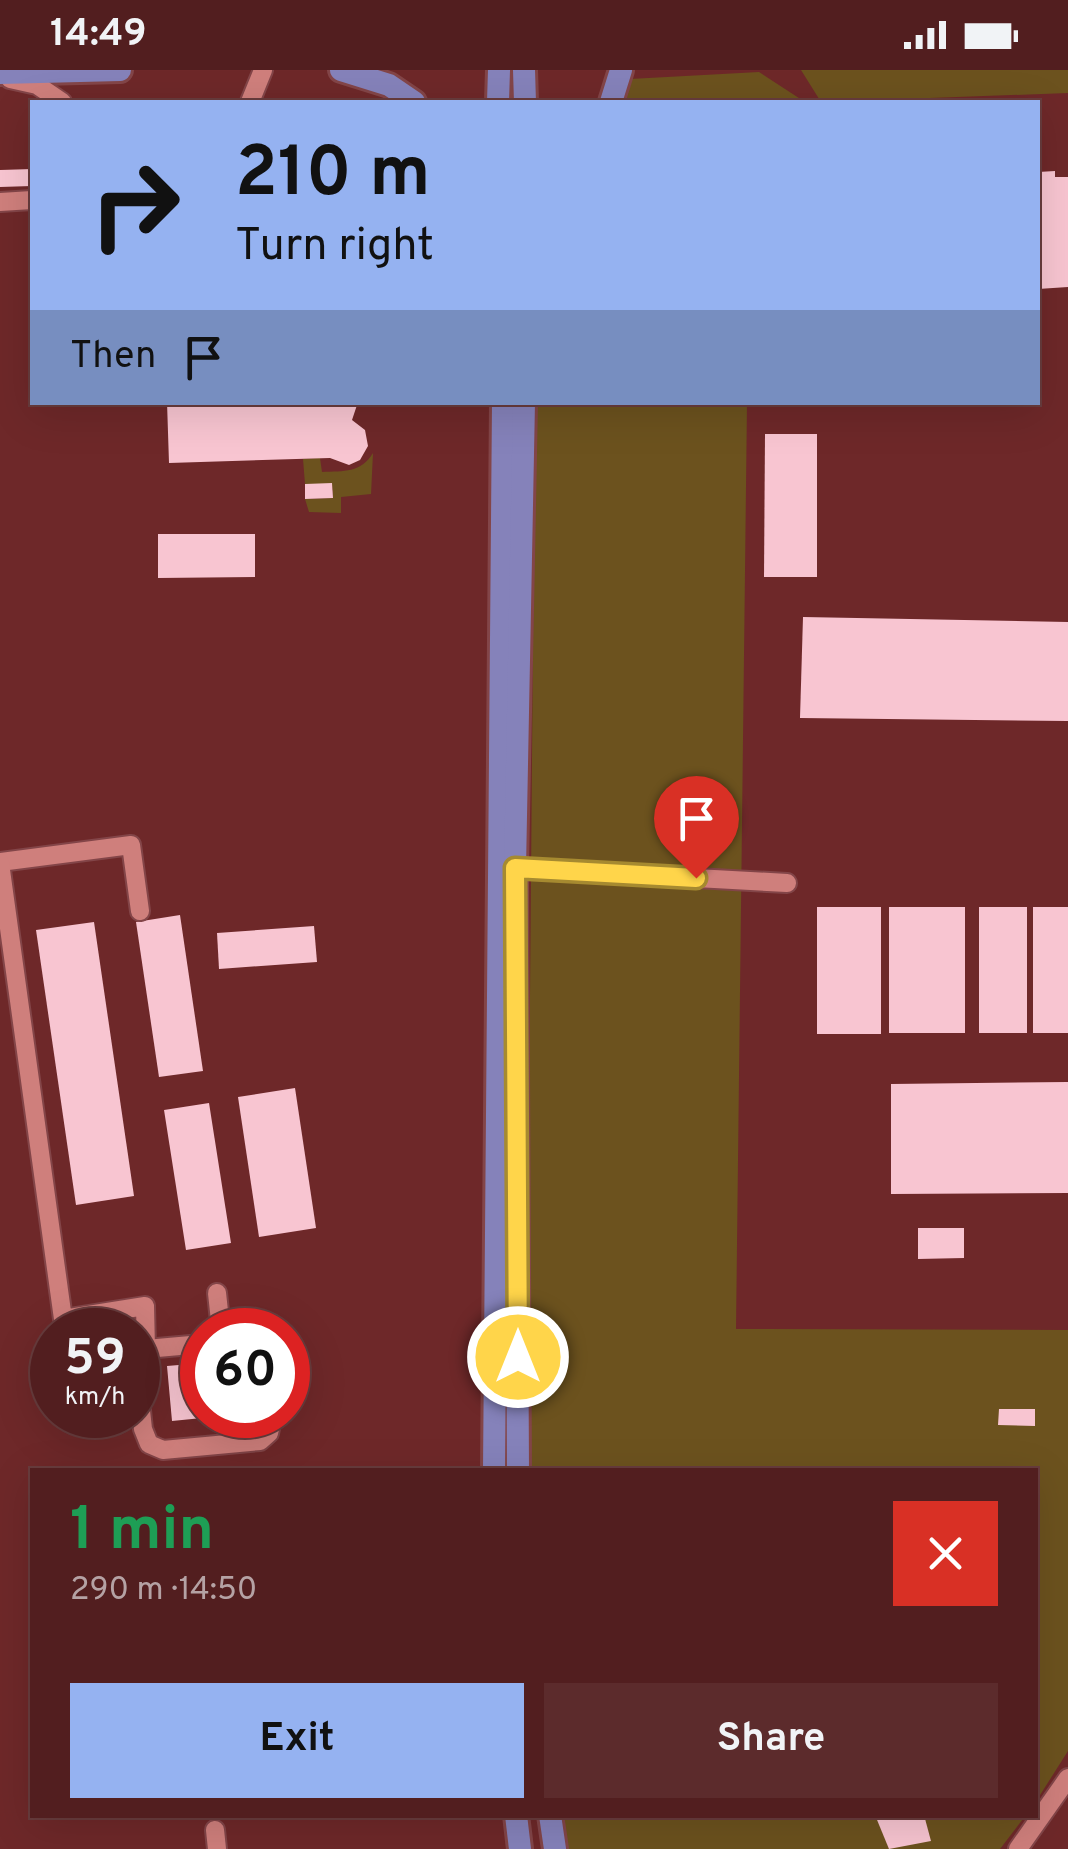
<!DOCTYPE html>
<meta charset="utf-8">
<style>
body{margin:0;font-family:Overpass,sans-serif;background:#5c2b2c;color:#f1f3f6;height:100vh;display:flex;flex-direction:column;font-size:38px;white-space:nowrap}
*{box-sizing:border-box;margin:0}
p{font-size:32px;color:#b5a2a4}
.icon{flex:none;width:55px;height:55px;fill:none;stroke:currentColor;stroke-width:2;stroke-linecap:round;stroke-linejoin:round}
.map{position:relative;flex:1;overflow:hidden}
.sheet{position:absolute;left:30px;top:1398px;width:1008px;height:350px;display:flex;flex-direction:column;background:#521e1f;border-radius:0px;box-shadow:0 10px 40px #0002,0 0 0 2px #683c3d}
.sheet>*{flex:none}
.banner{position:absolute;left:30px;top:30px;width:1010px;height:305px;border-radius:0px;box-shadow:0 10px 40px #0002,0 0 0 2px #683c3d;background:#95b2f1;color:#111;overflow:hidden}
.speed{position:absolute;left:30px;top:1238px;display:flex;gap:20px;font-size:50px;font-weight:700;text-align:center}
.speed>*{display:grid;place-content:center;width:130px;height:130px;border-radius:50%;background:#521e1f;box-shadow:0 10px 40px #0002,0 0 0 2px #683c3d;line-height:1}
.speed small{font-size:25px;font-weight:400}
.speed .limit{border:15px solid #d22;background:#fff;color:#111}
.pin{position:absolute;display:grid;place-items:center;width:85px;height:85px;color:#fff;margin:-102px -42px;border-radius:50% 50% 50% 0;rotate:-45deg;box-shadow:0 0 10px #0007}
.pin .icon{rotate:45deg}
.me{position:absolute;width:110px;margin:-55px;rotate:0deg;stroke-linejoin:round;filter:drop-shadow(0 0 8px #0008)}
.turn{display:flex;align-items:center;gap:35px;height:210px;padding:0 40px;font-size:45px}
.turn .icon{width:130px;height:130px;stroke-width:2.5}
.turn b{display:block;font-size:70px;line-height:85px}
.then{display:flex;align-items:center;height:95px;padding:0 40px;background:#0003;gap:20px;font-size:38px}
.round{display:grid;place-items:center;flex:none;width:105px;height:105px;border-radius:0px;background:#5c2b2c}
.summary{display:flex;align-items:center;justify-content:space-between;height:170px;padding:0 40px}
h1{font-size:60px;font-weight:700;line-height:75px;color:#1e9e55}
.cta{display:flex;gap:20px;margin-top:auto;padding:20px 40px}
.cta a{flex:1;height:115px;border-radius:0px;background:#95b2f1;color:#111;font-size:40px;font-weight:700;line-height:115px;text-align:center}
.cta a+a{background:#5c2b2c;color:#f1f3f6}
.status{display:flex;justify-content:space-between;align-items:center;height:70px;padding:0 50px;background:#521e1f;direction:ltr}
.status svg{height:28px;fill:currentColor}
.map>svg:first-child{display:block}
.green{fill:#6c521e}
.building{fill:#f8c5d1}
.lines{fill:none;stroke-linecap:round;stroke-linejoin:round}
.minor-casing{stroke:#834548;stroke-width:22}
.major-casing{stroke:#834548;stroke-width:28}
.minor{stroke:#cf7f7c;stroke-width:18}
.major{stroke:#8582ba;stroke-width:22}
.route-casing{stroke:#a68a30;stroke-width:25}
.route{stroke:#ffd54a;stroke-width:18}
</style>
<div class="status"><b>14:49</b><svg viewBox="0 0 49 12"><path d="M0 12V9h3v3zM5 12V6h3v6zM10 12V3h3v9zM15 12V0h3v12zM26 1h20v11H26zM47 4h2v5h-2z"/></svg></div>
<div class="map">
<svg width="1068" height="1779" viewBox="0 0 1068 1779">
<rect width="100%" height="100%" fill="#6e2829"/>
<g class="green">
<polygon points="801,0 1068,0 1068,23 821,32"/>
<polygon points="759,2 805,32 622,32 630,9"/>
<polygon points="535,333 747,333 736,1259 1068,1260 1068,1681 1035,1733 1035,1400 526,1400"/>
<path d="M 373,383 L 371,424 L 341,427 L 341,443 L 309,442 L 305,429 L 333,428 L 332,414 L 305,414 L 303,389 L 320,388 L 322,402 C 344,401 361,403 373,383 Z"/>
<polygon points="559,1745 1026,1745 1000,1779 565,1779"/>
</g>
<g class="building">
<polygon points="32,99 32,116 0,117 0,100"/>
<polygon points="1055,101 1055,107 1068,107 1068,217 1038,219 1038,102"/>
<polygon points="167,332 358,332 352,350 365,360 368,376 360,390 349,395 330,388 169,393"/>
<polygon points="765,364 817,364 817,507 764,507"/>
<polygon points="332,413 333,428 305,429 305,414"/>
<polygon points="158,464 255,464 255,507 158,508"/>
<polygon points="803,547 1068,552 1068,651 800,648"/>
<rect x="817" y="837" width="64" height="127"/>
<rect x="889" y="837" width="76" height="126"/>
<rect x="979" y="837" width="48" height="126"/>
<rect x="1033" y="837" width="35" height="126"/>
<polygon points="180,845 203,1001 159,1007 136,852"/>
<polygon points="94,852 134,1126 76,1135 36,860"/>
<polygon points="314,856 317,892 219,899 217,863"/>
<polygon points="1068,1012 1068,1123 891,1124 891,1014"/>
<polygon points="295,1018 316,1158 259,1167 238,1027"/>
<polygon points="209,1033 231,1173 186,1180 164,1040"/>
<polygon points="918,1158 964,1158 964,1188 918,1189"/>
<polygon points="202,1293 202,1348 172,1351 167,1296"/>
<polygon points="999,1339 1035,1339 1035,1356 998,1355"/>
<polygon points="875,1745 924,1745 931,1771 889,1779"/>
</g>
<g class="lines">
<g class="minor-casing">
<g id="minor">
<polyline points="10,9 37,15 62,32"/>
<polyline points="250,32 263,0"/>
<polyline points="0,132 32,130"/>
<polyline points="0,792 131,775 140,841"/>
<polyline points="0,793 63,1249 145,1236 146,1279 138,1295"/>
<polyline points="515,798 787,813"/>
<polyline points="217,1223 221,1260"/>
<polyline points="146,1279 202,1274"/>
<polyline points="138,1313 143,1359 149,1374 163,1380 260,1371 269,1363 273,1345"/>
<polyline points="215,1760 217,1779"/>
<polyline points="1018,1779 1068,1708"/>
</g>
</g>
<g class="major-casing">
<g id="major">
<polyline points="341,0 389,15 414,32"/>
<polyline points="524,0 525,32"/>
<polyline points="0,3 120,0"/>
<polyline points="498,32 499,0"/>
<polyline points="611,32 621,0"/>
<polyline points="494,1400 503,332"/>
<polyline points="518,1400 515,798 524,332"/>
<polyline points="516,1745 520,1779"/>
<polyline points="550,1745 555,1779"/>
</g>
</g>
<use href="#minor" class="minor"/>
<use href="#major" class="major"/>
</g>
<g class="lines">
<g class="route-casing">
<polyline id="route" points="518,1287 515,798 696,808"/>
</g>
<use href="#route" class="route"/>
</g>
</svg>
<div class="speed"><div>59<small>km/h</small></div><div class="limit">60</div></div>
<div class="pin" style="left:696px;top:808px;background:#d93025"><svg class="icon" aria-label="arrive" viewBox="0 0 24 24"><path d="M6 21V4h12l-3 4 3 4H6"/></svg></div>
<svg class="me" style="left:518px;top:1287px" viewBox="-20 -20 40 40"><circle r="17" fill="#ffd54a" stroke="#fff" stroke-width="3"/><path d="M0-11L8 9 0 5-8 9z" fill="#fff"/></svg>
<div class="banner">
<div class="turn"><svg class="icon" aria-label="right" viewBox="0 0 24 24"><path d="M7 20v-9h11M14 6l5 5-5 5"/></svg><div><b>210 m</b>Turn right</div></div>
<div class="then">Then<svg class="icon" aria-label="arrive" viewBox="0 0 24 24"><path d="M6 21V4h12l-3 4 3 4H6"/></svg></div>
</div>
<section class="sheet">
<div class="summary"><div><h1>1 min</h1><p>290 m · 14:50</p></div><a class="round" style="background:#d93025;color:#fff"><svg class="icon" aria-label="close" viewBox="0 0 24 24"><path d="M6 6l12 12M18 6L6 18"/></svg></a></div>
<div class="cta"><a>Exit</a><a>Share</a></div>
</section>
</div>
